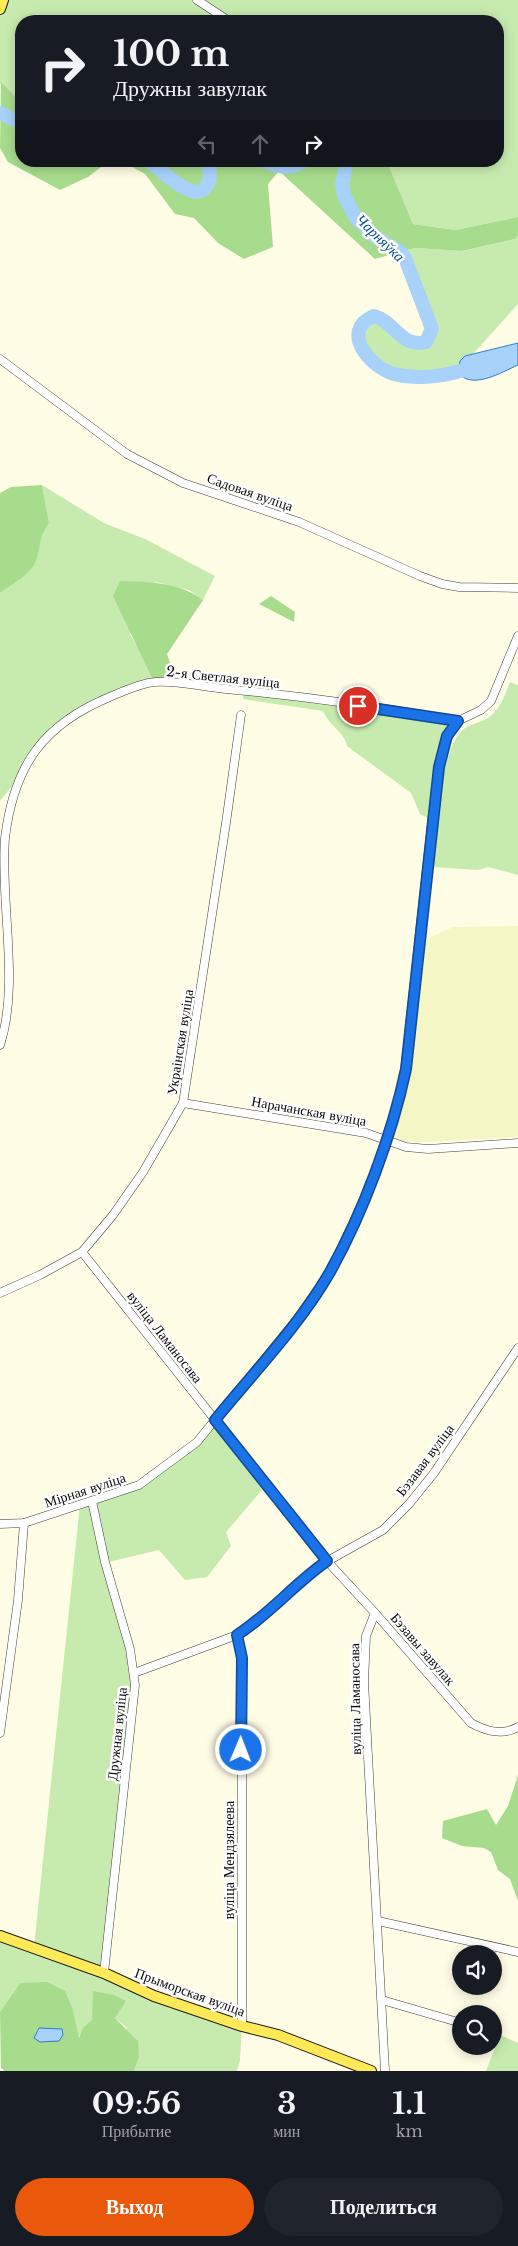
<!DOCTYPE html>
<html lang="ru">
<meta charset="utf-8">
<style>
body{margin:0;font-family:"Libre Baskerville",serif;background:#20242c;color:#f1f3f6;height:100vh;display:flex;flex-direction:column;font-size:19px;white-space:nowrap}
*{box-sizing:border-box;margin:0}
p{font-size:16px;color:#9ea1a6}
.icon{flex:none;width:28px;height:28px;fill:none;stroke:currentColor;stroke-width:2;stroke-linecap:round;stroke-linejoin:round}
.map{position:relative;height:2071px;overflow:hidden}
.sheet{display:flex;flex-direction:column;background:#171b24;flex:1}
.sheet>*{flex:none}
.top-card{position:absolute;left:15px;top:15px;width:489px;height:152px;border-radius:20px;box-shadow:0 2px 12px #0003;background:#171b24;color:#f1f3f6;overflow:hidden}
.tools{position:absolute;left:452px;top:1945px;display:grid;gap:10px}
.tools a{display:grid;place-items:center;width:50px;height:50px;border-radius:50%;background:#171b24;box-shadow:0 2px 12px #0003;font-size:25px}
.pin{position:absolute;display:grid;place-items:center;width:42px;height:42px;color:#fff;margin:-21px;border:2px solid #fff;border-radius:50%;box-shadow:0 1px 5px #0007}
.me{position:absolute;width:55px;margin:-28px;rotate:1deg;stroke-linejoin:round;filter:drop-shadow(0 0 4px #0008)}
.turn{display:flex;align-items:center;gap:18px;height:105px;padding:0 15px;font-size:22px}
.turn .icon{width:65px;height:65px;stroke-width:2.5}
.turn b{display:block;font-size:35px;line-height:42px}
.lanes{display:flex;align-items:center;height:48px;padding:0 15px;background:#0003;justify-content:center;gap:25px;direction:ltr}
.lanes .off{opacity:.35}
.eta{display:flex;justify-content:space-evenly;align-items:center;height:85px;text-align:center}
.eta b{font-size:30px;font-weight:700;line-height:35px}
.primary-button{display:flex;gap:10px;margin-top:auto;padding:10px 15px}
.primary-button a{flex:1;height:58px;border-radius:30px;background:#ea580c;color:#fff;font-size:20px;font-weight:700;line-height:58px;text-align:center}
.primary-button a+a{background:#20242c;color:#f1f3f6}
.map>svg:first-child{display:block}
.farmland{fill:#f5f6c5}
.green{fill:#c7ebaf}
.forest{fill:#a8dc8d}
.water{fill:#a8d2fa;stroke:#2b7ed5}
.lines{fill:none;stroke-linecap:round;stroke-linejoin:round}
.river{stroke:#a8d2fa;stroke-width:14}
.minor-casing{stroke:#3d3d3d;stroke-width:9}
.major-casing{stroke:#1b1b1b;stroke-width:12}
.minor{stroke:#fff;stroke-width:8}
.major{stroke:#ffe956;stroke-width:10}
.route-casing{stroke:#114b97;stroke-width:12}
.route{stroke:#1a73e8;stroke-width:9}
.labels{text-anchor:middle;stroke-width:5;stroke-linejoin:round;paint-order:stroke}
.street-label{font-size:14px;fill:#0a0a0a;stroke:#fff}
.water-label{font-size:15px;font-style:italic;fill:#0e50a0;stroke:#fff}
</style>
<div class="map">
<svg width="518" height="2071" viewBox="0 0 518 2071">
<rect width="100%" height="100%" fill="#fffde6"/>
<polygon class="farmland" points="518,926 518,1137 428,1142 406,1142 392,1137 409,1069 422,941 453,927"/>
<g class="green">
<polygon points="0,0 518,0 518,217 455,230 413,224 388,164 384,161 498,161 498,21 21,21 21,99 19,100 0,84"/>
<path d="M 518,236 L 518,304 L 473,354 L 465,356 L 457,366 L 458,372 C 427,380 383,382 364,352 C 359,345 357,335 361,327 C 377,288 415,373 430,336 C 434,327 407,261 400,252 L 415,248 L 463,251 L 515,239 Z"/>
<path d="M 42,485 L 104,523 L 145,539 L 215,576 L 203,600 L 189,590 L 156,582 L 130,634 L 145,660 L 154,682 L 119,693 L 60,725 L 0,801 L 0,593 C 11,585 32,574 36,561 C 42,544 38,540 49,523 Z"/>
<path d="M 510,682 L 518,685 L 518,875 L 488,867 L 478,870 L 434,867 C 437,833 439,766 456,738 C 464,724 476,725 488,718 C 500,710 505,695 510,682 Z"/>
<path d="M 244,691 L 458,721 L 447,736 L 432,820 L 420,814 L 411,793 L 347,746 C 344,731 329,726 323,711 L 243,699 Z"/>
<path d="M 215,1420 L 262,1490 L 226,1532 L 231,1546 L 207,1577 L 185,1580 L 159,1550 L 105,1563 L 134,1673 L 104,1973 L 242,2026 L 240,2060 L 237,2071 L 134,2071 L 139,2057 L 126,2027 L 115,2018 C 94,2020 87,2019 78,2039 L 73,2010 L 20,1983 L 0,2012 L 0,1936 L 34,1947 L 80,1504 L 139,1485 L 197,1442 Z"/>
<polygon points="500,2035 518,2043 518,2071 486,2071"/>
</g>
<g class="forest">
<polygon points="1,82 18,100 21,99 21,161 109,161 88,177 60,190 8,162 0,148"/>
<polygon points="121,161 384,161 388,164 413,224 455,230 518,217 518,236 515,239 462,251 415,248 375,259 279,171 268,184 273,247 244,259 218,243 194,218 175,214 145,174"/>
<path d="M 42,485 L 49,523 C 38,540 42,544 36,561 C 32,574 11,585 0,593 L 0,493 L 11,487 Z"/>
<path d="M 120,581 C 150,582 179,582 203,600 L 167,654 L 175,677 L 154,682 L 113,596 Z"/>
<polygon points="271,596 295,612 294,622 259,604"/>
<polygon points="518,1775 518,1901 510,1879 498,1870 491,1852 484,1848 462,1846 442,1838 443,1821 487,1809 496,1825 508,1806"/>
<polygon points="47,1982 65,1991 73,2010 79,2038 83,2028 92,2020 93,1991 114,1995 126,2001 115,2018 138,2041 139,2057 134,2071 5,2071 1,2068 0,2012 20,1983"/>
</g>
<g class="water">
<path d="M 518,343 L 518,365 C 502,372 471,391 458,372 L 460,361 L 465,356 Z"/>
<polygon points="39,2028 62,2029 63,2035 59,2041 40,2042 34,2038"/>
</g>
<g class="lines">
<g class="river">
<polyline points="0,113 21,123"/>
<path d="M 149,161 C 160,169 193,203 205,188 C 212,181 210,170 208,161"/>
<path d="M 265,161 C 278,168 291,169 304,161"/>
<path d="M 347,161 L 342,184 L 344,195 L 355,217 L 374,236 L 400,252 L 405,258 L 432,329 L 426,342 C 402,349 394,321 374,316 C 339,331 370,367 394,374 C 422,381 448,375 475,367"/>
</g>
<g class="minor-casing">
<g id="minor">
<polyline points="197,0 229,21"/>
<polyline points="0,359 127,454 183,483 299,522 420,576 442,584 459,587 518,588"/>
<path d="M 0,1045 C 20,983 0,904 5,838 C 14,765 43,724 112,696 C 124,691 141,683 155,682 C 176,680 204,687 226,689 C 303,696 382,707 458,721"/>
<polyline points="183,1103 366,1133 406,1147 428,1149 518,1143"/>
<polyline points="82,1252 327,1561 375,1613 366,1636 364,1682 385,2071"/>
<polyline points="0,1293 40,1275 82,1252 113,1215 143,1172 183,1103 226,823 241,715"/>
<polyline points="92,1501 105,1562 130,1649 135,1685 104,1973"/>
<polyline points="0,1524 24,1523 139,1485 197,1442 297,1319 330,1272 361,1206 387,1141 398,1105 405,1069 432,820 443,748 447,736 458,721 481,710 491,701 518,636"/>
<path d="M 375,1613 L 471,1723 C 486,1731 502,1736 518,1727"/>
<polyline points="237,1635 240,1645 242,1673 242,2026"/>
<polyline points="134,1673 237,1635 256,1623 317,1567 383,1530 409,1504 434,1473 518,1348"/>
<polyline points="0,1733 18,1600 24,1523"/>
<polyline points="378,1921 518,1952"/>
<polyline points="382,2000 461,2023"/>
<polyline points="494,2032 494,2033"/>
</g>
</g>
<g class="major-casing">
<g id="major">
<polyline points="0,9 3,0"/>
<polyline points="0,1936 104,1973 154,1996 242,2026 278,2035 371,2071"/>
</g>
</g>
<use href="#minor" class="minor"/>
<use href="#major" class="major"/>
</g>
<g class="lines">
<g class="route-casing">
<path id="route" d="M 241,1750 L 242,1658 L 237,1635 C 270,1614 295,1583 327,1561 L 215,1420 C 254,1372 299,1326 330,1272 C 363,1213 392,1135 406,1069 L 439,767 L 447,736 L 458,721 L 358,706"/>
</g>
<use href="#route" class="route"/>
</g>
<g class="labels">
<g class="street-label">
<text transform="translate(250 492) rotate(19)" y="5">Садовая вуліца</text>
<text transform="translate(223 677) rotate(6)" y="5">2-я Светлая вуліца</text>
<text transform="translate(180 1042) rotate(-81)" y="5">Украінская вуліца</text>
<text transform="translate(309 1111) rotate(10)" y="5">Нарачанская вуліца</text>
<text transform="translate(165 1337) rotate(52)" y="5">вуліца Ламаносава</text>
<text transform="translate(425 1460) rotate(-53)" y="5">Бэзавая вуліца</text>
<text transform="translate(85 1490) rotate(-18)" y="5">Мірная вуліца</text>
<text transform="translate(423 1649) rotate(49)" y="5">Бэзавы завулак</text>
<text transform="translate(355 1699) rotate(-91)" y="5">вуліца Ламаносава</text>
<text transform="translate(117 1734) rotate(-84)" y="5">Дружная вуліца</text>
<text transform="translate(229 1860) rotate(-90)" y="5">вуліца Мендзялеева</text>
<text transform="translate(190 1992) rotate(20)" y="5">Прыморская вуліца</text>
</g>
<g class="water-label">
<text transform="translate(380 238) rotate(44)" y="5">Чарняўка</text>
</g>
</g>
</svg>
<div class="tools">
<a><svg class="icon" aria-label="sound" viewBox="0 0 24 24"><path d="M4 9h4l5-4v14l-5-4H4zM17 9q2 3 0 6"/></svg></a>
<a><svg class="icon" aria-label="search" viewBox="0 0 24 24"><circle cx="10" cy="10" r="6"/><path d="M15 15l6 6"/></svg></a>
</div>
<div class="pin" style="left:358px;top:706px;background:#d93025"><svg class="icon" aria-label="arrive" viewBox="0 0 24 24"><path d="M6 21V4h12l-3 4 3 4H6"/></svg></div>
<svg class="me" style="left:241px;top:1750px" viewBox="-20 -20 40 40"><circle r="17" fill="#1a73e8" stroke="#fff" stroke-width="3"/><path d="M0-11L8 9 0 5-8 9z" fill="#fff"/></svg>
<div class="top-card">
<div class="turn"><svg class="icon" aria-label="right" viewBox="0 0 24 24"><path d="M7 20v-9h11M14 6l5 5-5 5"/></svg><div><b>100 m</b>Дружны завулак</div></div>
<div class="lanes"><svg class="icon off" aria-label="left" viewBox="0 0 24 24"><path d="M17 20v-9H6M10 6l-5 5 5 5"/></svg><svg class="icon off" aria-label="ahead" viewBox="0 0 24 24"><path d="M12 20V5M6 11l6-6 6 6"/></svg><svg class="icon" aria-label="right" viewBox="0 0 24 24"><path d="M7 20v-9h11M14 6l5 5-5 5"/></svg></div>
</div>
</div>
<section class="sheet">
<div class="eta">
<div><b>09:56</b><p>Прибытие</p></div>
<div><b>3</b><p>мин</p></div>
<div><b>1.1</b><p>km</p></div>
</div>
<div class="primary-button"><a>Выход</a><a>Поделиться</a></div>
</section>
